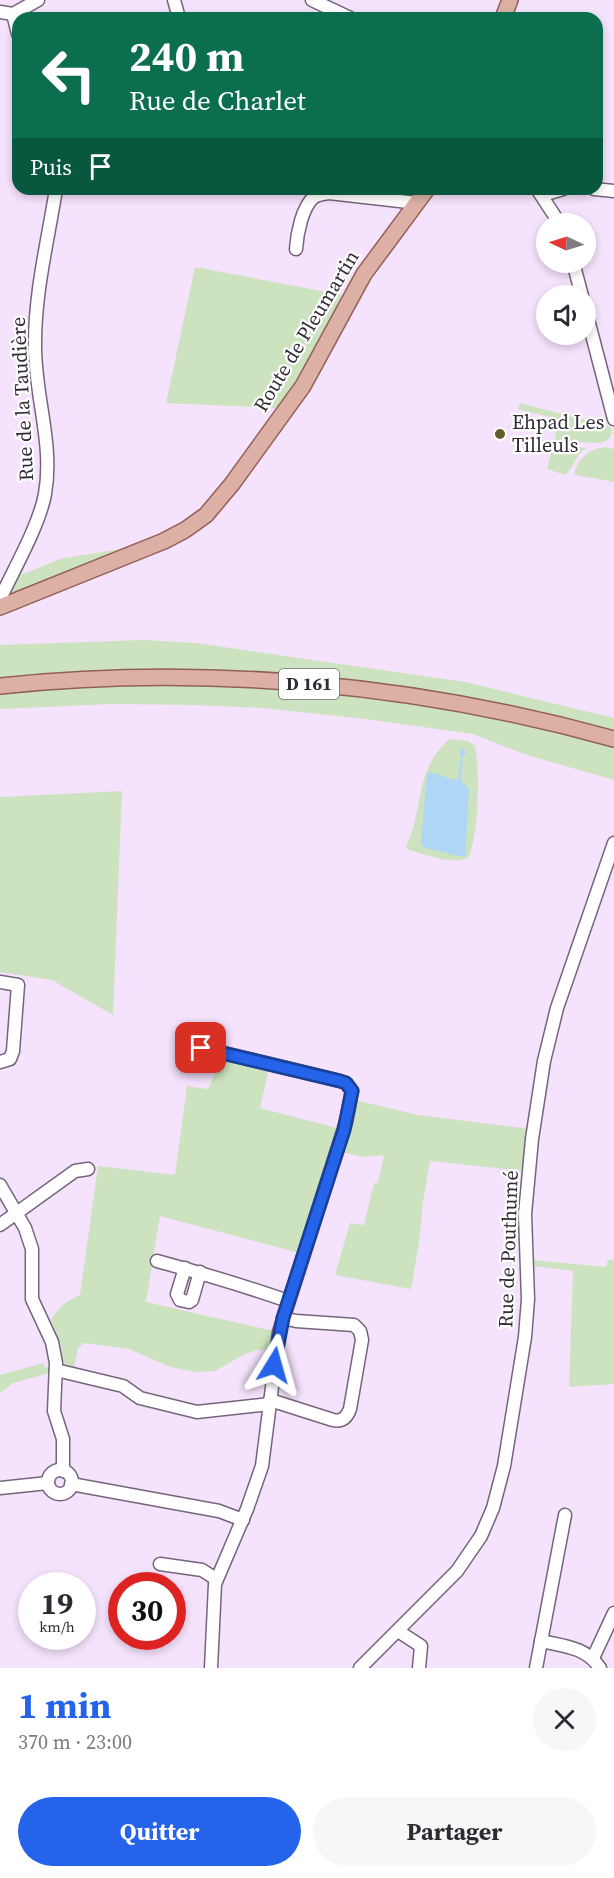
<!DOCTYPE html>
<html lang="fr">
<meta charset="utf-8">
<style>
body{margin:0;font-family:"Source Serif 4",serif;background:#f7f7f7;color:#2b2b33;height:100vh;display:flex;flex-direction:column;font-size:22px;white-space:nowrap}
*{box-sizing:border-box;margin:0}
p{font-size:20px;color:#7c7c81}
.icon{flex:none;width:33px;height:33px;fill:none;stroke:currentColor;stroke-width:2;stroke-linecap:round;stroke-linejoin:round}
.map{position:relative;height:1668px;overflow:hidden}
.details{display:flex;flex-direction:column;background:#fff;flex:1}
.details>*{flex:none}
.guide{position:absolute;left:12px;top:12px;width:591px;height:183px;border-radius:18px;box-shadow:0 3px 9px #0003;background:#0b6e4f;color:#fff;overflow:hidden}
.needle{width:39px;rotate:274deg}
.tools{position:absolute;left:536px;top:213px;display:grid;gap:12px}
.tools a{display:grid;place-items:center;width:60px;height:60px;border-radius:50%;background:#fff;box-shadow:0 3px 9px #0003;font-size:30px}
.speed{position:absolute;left:18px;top:1572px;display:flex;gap:12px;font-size:30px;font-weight:700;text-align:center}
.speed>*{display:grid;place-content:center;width:78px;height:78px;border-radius:50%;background:#fff;box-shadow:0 3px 9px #0003;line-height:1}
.speed small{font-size:15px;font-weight:400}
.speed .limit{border:9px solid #d22;background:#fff;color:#111}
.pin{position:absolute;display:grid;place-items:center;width:51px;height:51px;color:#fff;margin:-26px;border-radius:12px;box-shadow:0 3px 9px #0006}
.me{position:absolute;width:66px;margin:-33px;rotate:8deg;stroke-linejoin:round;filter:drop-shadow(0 0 4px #0008)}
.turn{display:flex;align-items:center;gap:21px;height:126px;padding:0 18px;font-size:27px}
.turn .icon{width:78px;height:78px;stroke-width:2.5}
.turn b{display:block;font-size:42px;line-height:51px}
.then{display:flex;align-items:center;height:57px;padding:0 18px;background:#0003;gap:12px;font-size:22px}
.round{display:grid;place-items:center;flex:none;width:63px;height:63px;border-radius:32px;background:#f7f7f7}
.overview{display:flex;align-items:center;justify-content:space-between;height:102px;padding:0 18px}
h1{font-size:36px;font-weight:700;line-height:45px;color:#2563eb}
.button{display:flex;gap:12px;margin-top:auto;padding:12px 18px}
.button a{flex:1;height:69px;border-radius:36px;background:#2563eb;color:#fff;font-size:24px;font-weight:700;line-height:69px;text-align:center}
.button a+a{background:#f7f7f7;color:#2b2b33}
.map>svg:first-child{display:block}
.green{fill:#cde3bf}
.water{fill:#afd7f5}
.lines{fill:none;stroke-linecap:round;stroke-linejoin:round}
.minor-casing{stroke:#75657b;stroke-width:15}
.major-casing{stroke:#916057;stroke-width:18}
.minor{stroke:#fff;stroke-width:12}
.major{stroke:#dcb0a5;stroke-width:15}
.route-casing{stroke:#184099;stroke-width:15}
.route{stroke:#2563eb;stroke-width:10}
.poi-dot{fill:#635d29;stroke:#fff;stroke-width:2}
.labels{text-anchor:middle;stroke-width:4.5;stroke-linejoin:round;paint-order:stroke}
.shield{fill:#fff;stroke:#706b72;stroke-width:1.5}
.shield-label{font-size:18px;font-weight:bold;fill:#322b35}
.street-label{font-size:20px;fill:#322b35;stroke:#fff}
.poi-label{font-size:20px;fill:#322b35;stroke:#fff;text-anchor:start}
</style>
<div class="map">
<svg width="614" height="1668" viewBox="0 0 614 1668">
<rect width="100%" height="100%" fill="#f5e2fc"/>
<g class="green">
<polygon points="195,267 342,295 312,357 281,408 166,403"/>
<path d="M 520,403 L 608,426 L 611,428 C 614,437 607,441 600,443 L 554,441 L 559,419 L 518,409 Z"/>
<path d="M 553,445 L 586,448 C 575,455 574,467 565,475 L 547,469 Z"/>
<path d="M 605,447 L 614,449 L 614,482 L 576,475 L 574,473 C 579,457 589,449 605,447 Z"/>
<polygon points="30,546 21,575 60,559 132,547 8,597 7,596"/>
<polygon points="144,640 196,643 465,682 614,718 614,732 486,701 363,683 81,673 0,679 0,645"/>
<path d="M 128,684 C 234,685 340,690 445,708 C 502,718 558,732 614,746 L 614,780 L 527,755 L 473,734 L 365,719 L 263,708 L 194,705 L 112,704 L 0,709 L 0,693 Z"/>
<path d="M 450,739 L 468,741 L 475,746 C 480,772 479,836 468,858 C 448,865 429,855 409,850 L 406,847 C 424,810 414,768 450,739 Z"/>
<polygon points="122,791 113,1015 52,980 0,972 0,797"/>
<path d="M 224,1053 L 270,1064 L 260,1108 L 344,1130 L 303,1254 L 160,1216 L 146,1302 L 274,1331 L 272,1349 L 257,1350 L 243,1355 L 215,1371 L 197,1372 L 170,1367 L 129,1349 L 84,1343 L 78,1348 L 74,1368 L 68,1367 L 63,1362 L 61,1346 L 51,1320 C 58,1307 67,1301 80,1295 L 98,1166 L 175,1175 L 187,1086 L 208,1089 Z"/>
<polygon points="355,1100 418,1115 529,1129 524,1171 430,1161 423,1202 419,1243 411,1289 335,1275 350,1223 364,1225 374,1183 378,1183 384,1155 365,1157 341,1152"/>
<polygon points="614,1259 614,1384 569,1387 573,1271 533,1266 532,1260 606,1267 608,1260"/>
<polygon points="43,1363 45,1368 49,1366 50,1373 13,1383 0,1393 0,1375"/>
</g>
<polygon class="water" points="462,748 467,752 463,756 461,781 469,789 465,856 457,856 423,847 421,842 427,775 430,772 458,781 461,756 459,752"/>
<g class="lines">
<g class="minor-casing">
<g id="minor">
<polyline points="174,0 179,18"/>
<polyline points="312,0 350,18"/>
<polyline points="0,12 13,14 38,0"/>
<polyline points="13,14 18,34"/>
<polyline points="537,189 560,224"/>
<polyline points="594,189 614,191"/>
<polyline points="543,195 563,189"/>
<path d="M 296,249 C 297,234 302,207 314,197 C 319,194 323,194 329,193 L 417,203"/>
<polyline points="573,262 582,296"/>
<polyline points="585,308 614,419"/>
<path d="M 0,599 C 14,569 39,526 45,494 C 54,443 34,394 35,343 C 35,291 48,240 56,189"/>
<polyline points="0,982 18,985 13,1051 10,1059 0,1062"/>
<polyline points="191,1050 197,1048 207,1049 340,1081 346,1083 352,1091 346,1122 279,1332 262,1466 247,1509 215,1584 211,1668"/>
<polyline points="0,1185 25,1228 32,1249 32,1299 52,1342 56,1363 54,1411 63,1439 63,1471"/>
<polyline points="0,1225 75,1171 88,1169"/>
<path d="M 157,1261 C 201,1273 245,1286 288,1301"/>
<polyline points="185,1268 177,1294 180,1300 189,1302 192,1300 200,1272"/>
<polyline points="56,1370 123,1386 140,1398 197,1412 270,1404"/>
<path d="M 270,1400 L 333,1420 C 342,1422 347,1417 350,1409 L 362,1340 L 360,1331 L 354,1325 L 296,1321 L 283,1318"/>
<circle cx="60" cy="1482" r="12"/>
<polyline points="71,1484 219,1511 243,1520"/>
<polyline points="0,1488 48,1483"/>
<polyline points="160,1564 202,1570 216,1579"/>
<polyline points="398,1631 421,1646 419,1668"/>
<path d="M 541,1641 C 564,1646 586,1647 600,1668"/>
<polyline points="593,1658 614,1613"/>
<polyline points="360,1668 457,1571 481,1536 493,1508 504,1466 525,1337 528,1299 525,1214 532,1139 544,1061 557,1008 614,843"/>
<polyline points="536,1668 565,1515"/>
</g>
</g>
<g class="major-casing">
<g id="major">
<polyline points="503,18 510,0"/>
<polyline points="0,607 164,541 185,530 206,515 232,484 303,386 364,274 427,189"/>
<path d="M 0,686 C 205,664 416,684 614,739"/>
</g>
</g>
<use href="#minor" class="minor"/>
<use href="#major" class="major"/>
</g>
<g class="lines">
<g class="route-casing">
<polyline id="route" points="201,1048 340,1081 346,1083 352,1091 344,1130 283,1318 274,1365"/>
</g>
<use href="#route" class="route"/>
</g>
<circle class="poi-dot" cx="500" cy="434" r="6"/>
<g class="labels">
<rect class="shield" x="279" y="669" width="60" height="30" rx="4.5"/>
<g class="shield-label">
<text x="309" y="690">D 161</text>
</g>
<g class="street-label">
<text transform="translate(306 331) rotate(-59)" y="7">Route de Pleumartin</text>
<text transform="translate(22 399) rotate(-93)" y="7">Rue de la Taudière</text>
<text transform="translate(508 1249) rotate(-88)" y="7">Rue de Pouthumé</text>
</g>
<g class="poi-label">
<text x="512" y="429">Ehpad Les<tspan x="512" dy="23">Tilleuls</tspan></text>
</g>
</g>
</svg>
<div class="tools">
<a><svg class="needle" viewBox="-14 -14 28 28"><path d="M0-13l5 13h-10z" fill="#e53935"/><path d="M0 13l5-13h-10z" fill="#7c7c81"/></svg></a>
<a><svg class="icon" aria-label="sound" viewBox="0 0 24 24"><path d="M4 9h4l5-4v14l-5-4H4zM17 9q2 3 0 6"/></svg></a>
</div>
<div class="speed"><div>19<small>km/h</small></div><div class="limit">30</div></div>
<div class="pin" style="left:201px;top:1048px;background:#d93025"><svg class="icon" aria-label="arrive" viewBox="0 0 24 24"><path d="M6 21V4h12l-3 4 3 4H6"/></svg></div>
<svg class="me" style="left:274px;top:1365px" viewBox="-20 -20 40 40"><path d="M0-17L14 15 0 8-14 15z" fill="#2563eb" stroke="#fff" stroke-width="4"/></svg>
<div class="guide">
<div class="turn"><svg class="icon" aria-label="left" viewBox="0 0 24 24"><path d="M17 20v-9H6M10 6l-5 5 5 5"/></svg><div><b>240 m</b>Rue de Charlet</div></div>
<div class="then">Puis<svg class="icon" aria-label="arrive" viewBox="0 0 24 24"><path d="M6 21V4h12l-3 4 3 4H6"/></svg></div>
</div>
</div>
<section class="details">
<div class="overview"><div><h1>1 min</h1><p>370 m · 23:00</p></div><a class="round"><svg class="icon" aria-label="close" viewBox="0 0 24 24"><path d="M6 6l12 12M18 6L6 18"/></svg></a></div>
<div class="button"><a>Quitter</a><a>Partager</a></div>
</section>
